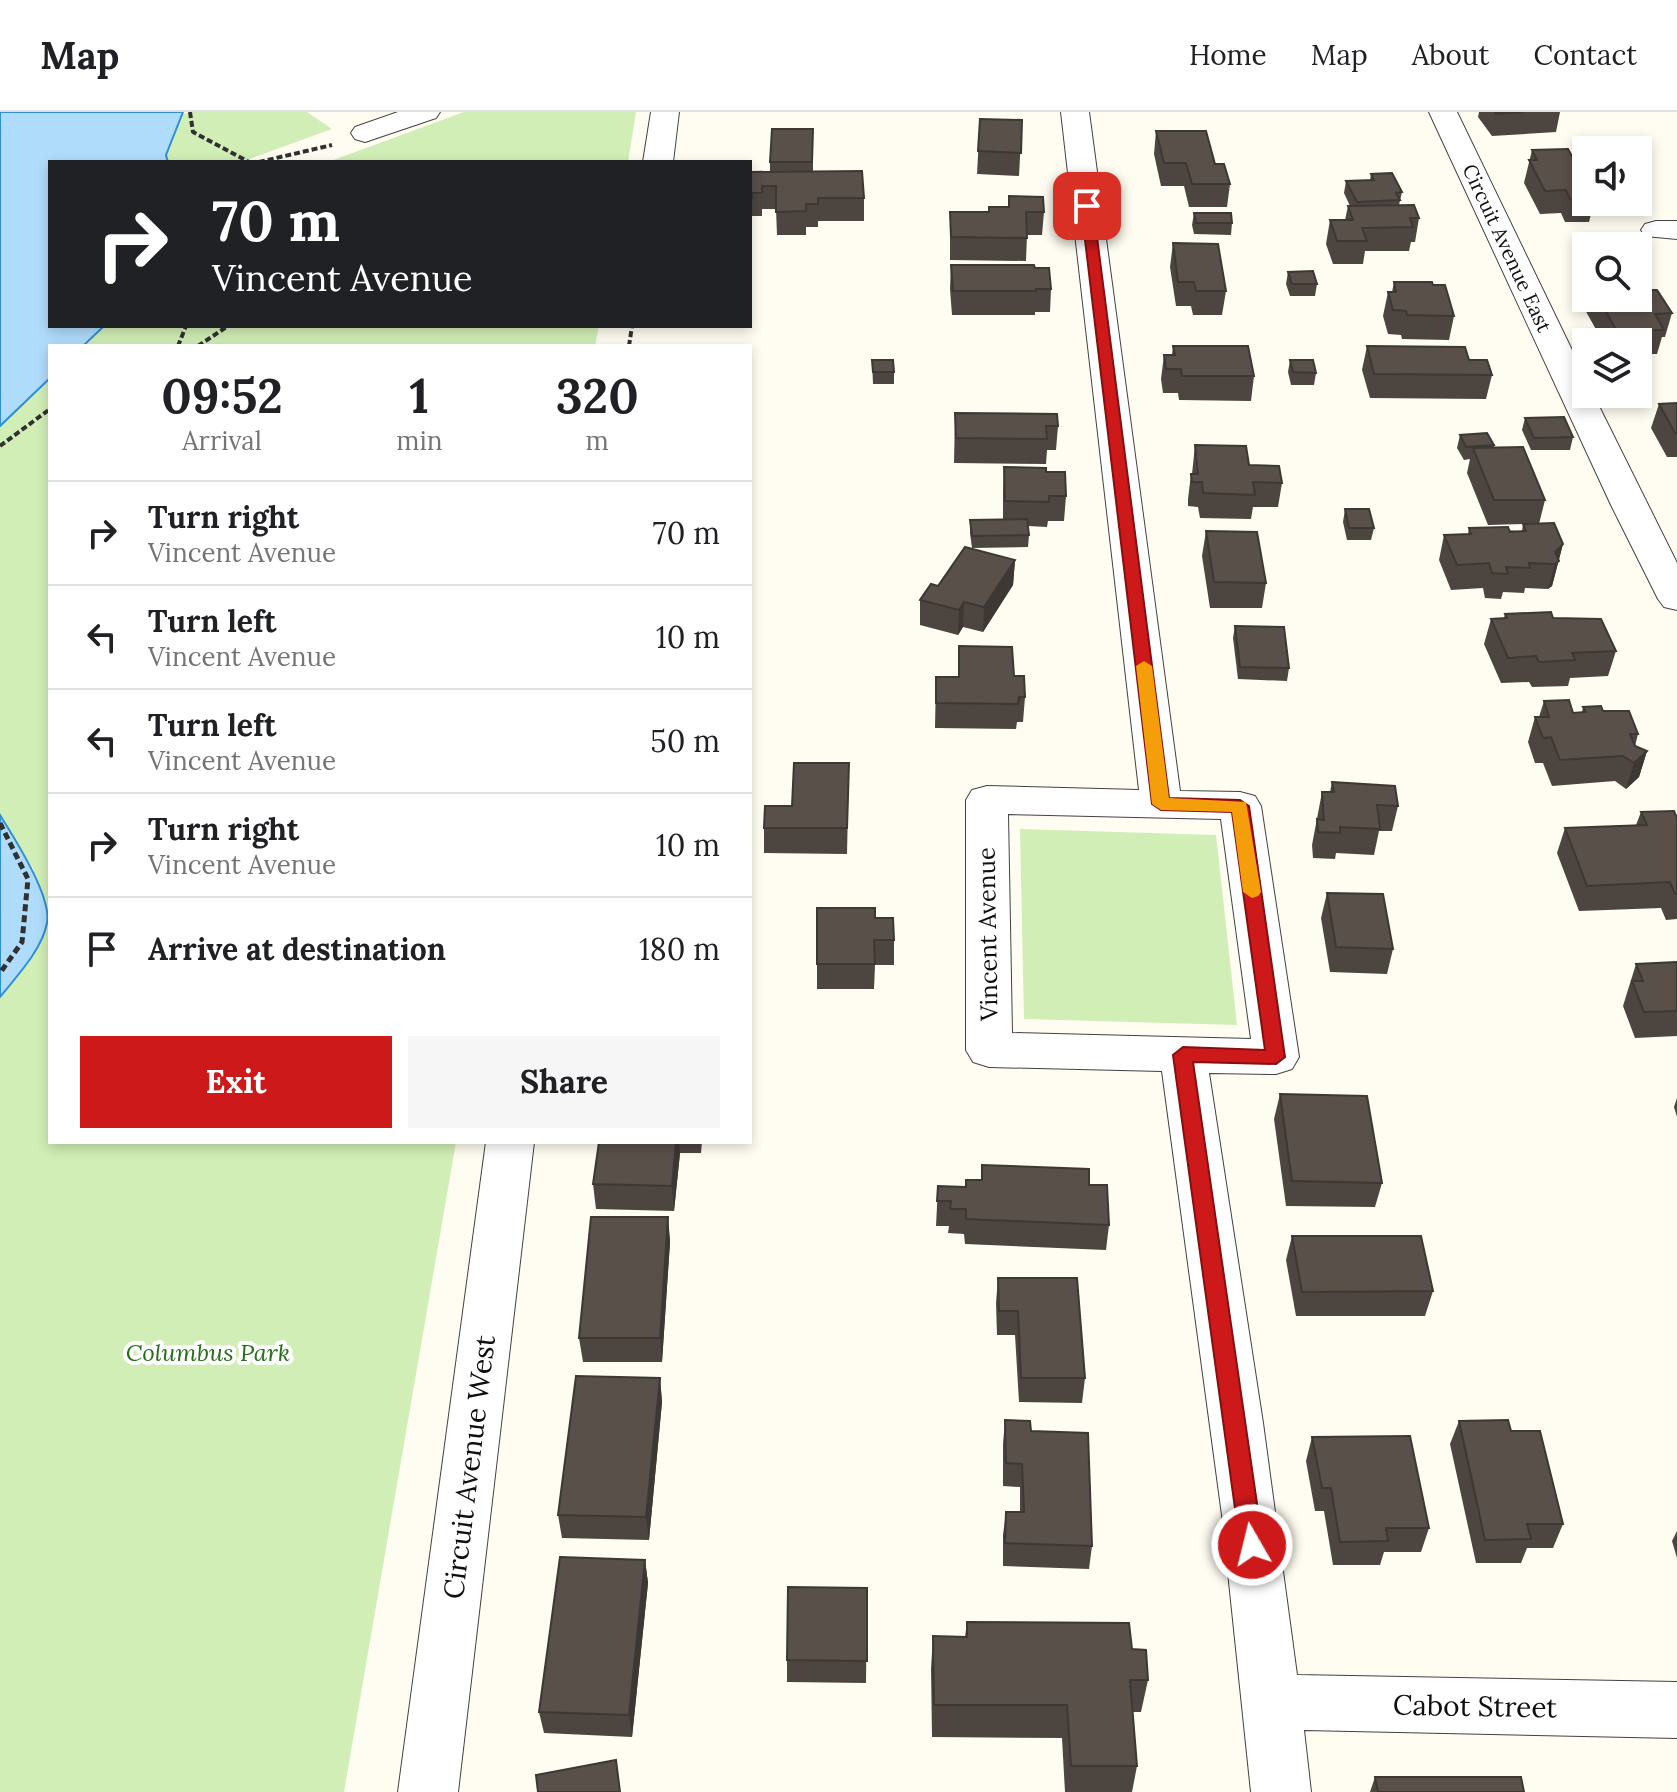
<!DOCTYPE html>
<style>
body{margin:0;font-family:Lora,serif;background:#f6f6f6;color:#202124;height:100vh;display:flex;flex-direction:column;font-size:30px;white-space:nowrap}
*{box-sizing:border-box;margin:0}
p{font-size:26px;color:#757577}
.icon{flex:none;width:44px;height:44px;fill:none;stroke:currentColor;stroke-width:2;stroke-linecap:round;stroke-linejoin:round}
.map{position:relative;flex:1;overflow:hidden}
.details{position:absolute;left:48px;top:232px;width:704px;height:800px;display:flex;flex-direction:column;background:#fff;border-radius:0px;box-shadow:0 4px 12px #0003}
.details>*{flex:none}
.banner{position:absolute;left:48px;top:48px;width:704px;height:168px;border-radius:0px;box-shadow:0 4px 12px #0003;background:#202124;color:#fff;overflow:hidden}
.buttons{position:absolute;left:1572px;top:24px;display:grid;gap:16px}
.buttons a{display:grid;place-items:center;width:80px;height:80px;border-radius:0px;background:#fff;box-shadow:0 4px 12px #0003;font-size:40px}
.pin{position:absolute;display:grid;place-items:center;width:68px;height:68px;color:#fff;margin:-34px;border-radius:16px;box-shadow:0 4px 12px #0006}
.me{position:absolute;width:88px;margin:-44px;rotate:352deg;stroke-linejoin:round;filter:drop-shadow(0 0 6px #0008)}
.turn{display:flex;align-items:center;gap:28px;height:168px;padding:0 32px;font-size:36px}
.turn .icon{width:104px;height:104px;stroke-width:2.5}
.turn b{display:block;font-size:56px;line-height:68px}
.eta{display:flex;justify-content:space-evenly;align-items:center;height:136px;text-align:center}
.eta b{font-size:48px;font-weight:700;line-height:56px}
.cta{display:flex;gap:16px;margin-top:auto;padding:16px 32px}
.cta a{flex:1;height:92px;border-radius:0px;background:#cd191a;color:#fff;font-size:32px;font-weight:700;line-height:92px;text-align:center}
.cta a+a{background:#f6f6f6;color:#202124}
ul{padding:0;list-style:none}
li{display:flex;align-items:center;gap:24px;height:104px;padding:0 32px;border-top:2px solid #e0e0e0}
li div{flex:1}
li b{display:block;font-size:30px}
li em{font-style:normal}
header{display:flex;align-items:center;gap:48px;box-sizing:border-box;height:112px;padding:0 40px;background:#fff;border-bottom:2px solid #e0e0e0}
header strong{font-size:38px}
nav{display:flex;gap:44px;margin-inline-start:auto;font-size:28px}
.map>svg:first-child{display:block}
.green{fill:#d1eeb6}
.water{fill:#b0dcfc;stroke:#318fd9;stroke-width:2}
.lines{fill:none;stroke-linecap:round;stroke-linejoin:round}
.minor-casing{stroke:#424242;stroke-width:2}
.path-far1{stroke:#313131;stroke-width:4;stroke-dasharray:6 3;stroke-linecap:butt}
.path{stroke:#313131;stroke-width:5;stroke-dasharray:7 4;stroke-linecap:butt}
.minor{fill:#fff;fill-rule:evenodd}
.wall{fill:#4d4540}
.shaded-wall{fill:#3e3834}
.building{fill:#59504a;stroke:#3e3834;stroke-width:2}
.route{fill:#cd191a;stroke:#851011;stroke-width:2}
.slow{fill:#f59e0b}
.labels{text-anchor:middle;stroke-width:8;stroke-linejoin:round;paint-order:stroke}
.far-street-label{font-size:20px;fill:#0f0f0f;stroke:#fff}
.street-label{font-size:24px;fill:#0f0f0f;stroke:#fff}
.park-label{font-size:24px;font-style:italic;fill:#276e18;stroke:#fff}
.near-street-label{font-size:28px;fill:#0f0f0f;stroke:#fff}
</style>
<header>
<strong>Map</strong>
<nav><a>Home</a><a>Map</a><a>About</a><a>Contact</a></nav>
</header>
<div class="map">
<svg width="1677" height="1680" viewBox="0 0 1677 1680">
<rect width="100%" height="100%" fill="#fffdf1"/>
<g class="green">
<polygon points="191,0 307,0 332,17 241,50 168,50 166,44 181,3"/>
<polygon points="464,0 636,0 628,50 328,50"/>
<polygon points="104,214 599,214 595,234 83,234"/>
<polygon points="50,266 50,1030 456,1030 344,1680 0,1680 0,885 34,841 34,758 0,703 0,314"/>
<polygon points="1020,717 1216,723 1237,913 1024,907"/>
</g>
<g class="water">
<polygon points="0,0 183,0 166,43 168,50 50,50 50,214 104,214 83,234 50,234 50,266 0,314"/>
<path d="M 0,703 C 14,726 52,784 47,811 C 42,838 16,865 0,885 Z"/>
</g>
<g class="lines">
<g class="minor-casing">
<g id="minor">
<polygon points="398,0 440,0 436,6 365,30 355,27 351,21 355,15"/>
<polygon points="651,0 679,0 673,50 643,50"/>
<path d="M 1061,0 L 1089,0 L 1180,679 L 1240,680 L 1255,684 L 1261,694 L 1299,945 L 1292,957 L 1276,962 L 1209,961 L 1263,1311 L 1297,1563 L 1677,1570 L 1677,1626 L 1304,1618 L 1311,1680 L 1251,1680 L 1222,1403 L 1162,959 L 989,955 L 973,950 L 966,938 L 966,688 L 972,678 L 987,674 L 1139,678 ZM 1008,702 L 1221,707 L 1251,927 L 1012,921 Z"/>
<polygon points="1429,0 1457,0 1586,267 1586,282 1593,282 1677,451 1677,498 1664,495 1658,487 1611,393"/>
<polygon points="1656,109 1677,109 1677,127 1645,124 1641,118 1645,112"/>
<polygon points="486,1030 534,1030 458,1680 398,1680"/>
</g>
</g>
<g class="path-far1">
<polyline points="190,0 193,20 249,50"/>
<polyline points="259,50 332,33"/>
<polyline points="178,234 186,214"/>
<polyline points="198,234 228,214"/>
<polyline points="629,234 632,214"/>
<polyline points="0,334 50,297"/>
</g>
<polyline class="path" points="0,711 28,767 22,830 0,861"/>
<use href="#minor" class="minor"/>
</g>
<g class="wall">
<polygon points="1479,0 1560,0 1556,20 1492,24 1478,5"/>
<polygon points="980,7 1022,8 1019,64 977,62"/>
<polygon points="813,17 813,59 864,86 864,109 818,109 818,115 806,115 806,123 777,123 776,97 762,97 762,104 752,104 752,109 750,109 750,60 770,60 770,50"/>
<polygon points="1156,19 1215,52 1230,72 1227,95 1189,95 1184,74 1161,74 1154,42"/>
<polygon points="1532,38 1586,70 1586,90 1594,90 1589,110 1565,110 1561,101 1540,102 1524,71"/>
<polygon points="1371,62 1402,80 1399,93 1419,106 1415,130 1411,130 1409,139 1365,139 1363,152 1333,152 1326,132 1330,108 1345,108 1348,94 1350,94 1344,81 1346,69 1370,68"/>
<polygon points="1009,84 1044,100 1042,123 1027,123 1026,149 950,148 950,100 989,100 1008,95"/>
<polygon points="1194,101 1232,111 1231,123 1194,122 1192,113"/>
<polygon points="1173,131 1226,179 1222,203 1193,203 1191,194 1176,194 1170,155"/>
<polygon points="951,153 1035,156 1051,177 1050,200 1035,200 1035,203 952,203 950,177"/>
<polygon points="1288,160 1317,172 1315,184 1290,184 1286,172"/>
<polygon points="1394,170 1433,173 1454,204 1449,228 1402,227 1401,223 1388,222 1383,204 1388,180 1392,180"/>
<polygon points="1646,178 1672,201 1665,225 1662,225 1657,242 1638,242 1638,230 1603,230 1584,196 1587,186 1638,186"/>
<polygon points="1173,234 1254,264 1251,289 1179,288 1178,281 1163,281 1161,267 1164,243 1172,243"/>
<polygon points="1367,234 1469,248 1492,263 1486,287 1370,286 1362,258"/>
<polygon points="872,248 894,260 894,272 873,272"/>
<polygon points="1290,248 1316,261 1314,273 1291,273 1288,260"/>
<polygon points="1677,291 1677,345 1667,345 1651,316 1659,292"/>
<polygon points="955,301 1058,314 1056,338 1047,338 1046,352 954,351"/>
<polygon points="1525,306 1573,325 1570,338 1531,338 1522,318"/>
<polygon points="1460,323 1494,333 1494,336 1545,388 1539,412 1563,432 1552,474 1548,477 1525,476 1524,481 1503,480 1501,487 1485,486 1483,476 1451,478 1439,448 1444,423 1468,422 1469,416 1522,419 1523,412 1488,413 1467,361 1470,347 1464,348 1457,336"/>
<polygon points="1195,333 1249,353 1282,371 1278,395 1253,395 1251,407 1200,406 1198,395 1188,394 1188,387 1191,362 1192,362"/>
<polygon points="1004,355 1046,360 1066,384 1064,409 1048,409 1047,415 1028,414 1029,423 1028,435 972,436 970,421 970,408 1003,408 1003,379"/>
<polygon points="1345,397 1374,416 1371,428 1347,428 1343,410"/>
<polygon points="1206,419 1266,471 1262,496 1210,496 1202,444"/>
<polygon points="1015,448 1013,473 983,520 963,515 958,523 920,513 920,488 938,474"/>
<polygon points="1505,502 1553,506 1616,539 1608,564 1570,566 1568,574 1532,575 1529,570 1501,571 1484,532 1491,507 1504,506"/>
<polygon points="1235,514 1289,556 1287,569 1238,567 1233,526"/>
<polygon points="959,534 1014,564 1025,585 1023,610 1017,610 1016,617 935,616 936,565 958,565"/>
<polygon points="1544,589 1573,601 1582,600 1583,595 1603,599 1638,622 1635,634 1647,639 1639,665 1626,677 1615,669 1552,674 1543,651 1535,651 1528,630 1535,605 1539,605"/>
<polygon points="849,651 847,742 764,741 764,716"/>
<polygon points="1332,670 1398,694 1392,719 1379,719 1374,743 1336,741 1335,747 1313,746 1312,733 1322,680 1330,680"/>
<polygon points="1641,700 1677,706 1677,807 1666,808 1661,796 1579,799 1557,741 1565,716 1636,713"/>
<polygon points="1327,781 1393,837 1387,862 1330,860 1321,806"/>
<polygon points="817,796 875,806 894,828 894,853 875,853 874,877 817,877"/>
<polygon points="1677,850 1677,924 1635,926 1623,894 1636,852"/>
<polygon points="1280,982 1382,1071 1375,1095 1286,1094 1274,1007"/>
<polygon points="1677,986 1677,1005 1674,995"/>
<polygon points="599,1030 702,1030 701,1041 680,1041 674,1099 596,1097 593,1072"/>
<polygon points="982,1053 1089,1073 1109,1113 1106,1138 965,1132 964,1122 948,1121 949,1114 936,1114 938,1074 966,1075 966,1068 981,1068"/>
<polygon points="668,1105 670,1130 662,1250 583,1250 579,1226"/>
<polygon points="1292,1124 1433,1179 1425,1204 1296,1204 1286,1148"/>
<polygon points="998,1166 1085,1266 1082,1291 1019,1290 1015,1223 997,1223 996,1191"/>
<polygon points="660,1266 662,1290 649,1428 562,1426 558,1403"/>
<polygon points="1005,1308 1031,1319 1092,1434 1089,1457 1003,1454 1003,1423 1006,1400 1020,1400 1020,1375 1003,1374 1003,1332"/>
<polygon points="1459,1309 1511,1319 1563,1412 1553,1436 1527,1436 1521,1451 1476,1451 1450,1332"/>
<polygon points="1312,1325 1429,1416 1421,1440 1384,1440 1380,1453 1333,1453 1324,1399 1315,1399 1306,1349"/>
<polygon points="1677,1419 1677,1446 1672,1429"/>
<polygon points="645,1448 648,1471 632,1625 544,1621 539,1600"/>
<polygon points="867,1476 866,1571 787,1570 787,1548"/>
<polygon points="967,1510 1132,1537 1148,1568 1141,1600 1133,1600 1137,1654 1132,1680 1065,1680 1062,1626 932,1625 931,1557 933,1524 965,1525"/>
<polygon points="1375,1665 1524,1680 1370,1680"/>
</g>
<g class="shaded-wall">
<polygon points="1563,432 1552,474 1548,477 1555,452 1555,440"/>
<polygon points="1015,448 1013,473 983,520 984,495"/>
<polygon points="964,490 963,515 958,523 959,498"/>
<polygon points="1647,639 1639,665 1626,677 1634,651"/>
<polygon points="676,1030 679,1030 680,1041 674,1099 672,1074"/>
<polygon points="668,1105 670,1130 662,1250 660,1226"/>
<polygon points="660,1266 662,1290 649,1428 646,1405"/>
<polygon points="645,1448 648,1471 632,1625 629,1603"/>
</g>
<g class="building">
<polygon points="1495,0 1524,0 1496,2"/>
<polygon points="980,7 1022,8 1021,41 978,39"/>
<polygon points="772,17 813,17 812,50 770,50"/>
<polygon points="1156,19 1206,19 1215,52 1224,52 1230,72 1192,72 1186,51 1164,51"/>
<polygon points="1568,37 1586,70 1586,86 1570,87 1566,78 1545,79 1529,48 1537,48 1532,38"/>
<polygon points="862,59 864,86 818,86 818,92 806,92 806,99 776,100 776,74 762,74 762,81 752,81 752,86 750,86 750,60"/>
<polygon points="1392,61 1402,80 1396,81 1400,88 1357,90 1346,69 1374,68 1371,62"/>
<polygon points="1009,84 1043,85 1044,100 1026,100 1027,126 951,125 950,100 989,100 989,95 1009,95"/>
<polygon points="1414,93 1419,106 1410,106 1413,115 1362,116 1367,129 1337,129 1330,108 1353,108 1348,94"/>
<polygon points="1194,101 1231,101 1232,111 1196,111"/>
<polygon points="1173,131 1218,132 1226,179 1196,179 1194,170 1178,170"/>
<polygon points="951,153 1034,153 1035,156 1049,156 1051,177 1036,177 1036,179 953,179"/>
<polygon points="1313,159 1317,172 1292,172 1288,160"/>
<polygon points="1394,170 1432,170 1433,173 1445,173 1454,204 1407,203 1406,199 1393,198 1388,180 1396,180"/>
<polygon points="1638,171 1642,171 1646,178 1657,178 1672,201 1655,202 1664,218 1617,219 1598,186 1638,186"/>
<polygon points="1173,234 1248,234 1254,264 1182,264 1181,257 1166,257 1164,243 1175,243"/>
<polygon points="1367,234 1465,235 1469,248 1487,248 1492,263 1374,262"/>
<polygon points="872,248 893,248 894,260 873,260"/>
<polygon points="1290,248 1313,248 1316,261 1293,260"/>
<polygon points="1677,291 1677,321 1675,321 1659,292"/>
<polygon points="955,301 1057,302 1058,314 1046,314 1047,327 956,326"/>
<polygon points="1564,305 1573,325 1534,326 1525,306"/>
<polygon points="1487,321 1494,333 1466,335 1460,323"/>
<polygon points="1195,333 1246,334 1249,353 1279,354 1282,371 1253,370 1255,383 1203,381 1202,370 1192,370 1191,362 1198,362"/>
<polygon points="1523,335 1545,388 1494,388 1473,336"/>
<polygon points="1004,355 1046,356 1046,360 1065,360 1066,384 1049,384 1049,390 1005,389"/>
<polygon points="1345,397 1369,397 1374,416 1349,416"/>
<polygon points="1027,407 1029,423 972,424 970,408"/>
<polygon points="1554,411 1563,432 1555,440 1559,449 1555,452 1529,451 1530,456 1506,455 1508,462 1492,461 1489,451 1457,453 1444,423 1471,422 1469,416 1508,415 1510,420 1526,419 1523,412"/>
<polygon points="1206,419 1257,420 1266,471 1214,470"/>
<polygon points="965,435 1015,448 984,495 964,490 959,498 920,488 931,472 938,474"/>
<polygon points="1551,500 1553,506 1601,507 1616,539 1572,541 1575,548 1539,550 1536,544 1508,546 1491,507 1507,506 1505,502"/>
<polygon points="1235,514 1284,515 1289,556 1240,555"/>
<polygon points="959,534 1012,535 1014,564 1024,564 1025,585 1019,585 1018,592 936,591 936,565 959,565"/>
<polygon points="1569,588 1573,601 1586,600 1583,595 1601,594 1603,599 1629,599 1638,622 1630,622 1635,634 1647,639 1634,651 1623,644 1560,648 1551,625 1543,626 1535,605 1549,605 1544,589"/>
<polygon points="794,651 849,651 847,716 764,716 765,694 792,694"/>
<polygon points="1332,670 1395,674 1398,694 1377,693 1380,717 1340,715 1340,721 1318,720 1317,707 1324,708 1322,680 1334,680"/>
<polygon points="1674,699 1677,706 1677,782 1675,782 1670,770 1587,774 1565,716 1647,713 1641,700"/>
<polygon points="1327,781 1383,782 1393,837 1336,835"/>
<polygon points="817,796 875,796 875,806 893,806 894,828 874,828 875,852 817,852"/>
<polygon points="1677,850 1677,899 1644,900 1632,869 1643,869 1636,852"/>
<polygon points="1280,982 1367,984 1382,1071 1292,1069"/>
<polygon points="599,1030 676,1030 672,1074 593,1072"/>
<polygon points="982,1053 1089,1057 1089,1073 1107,1073 1109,1113 966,1107 966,1097 950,1097 951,1089 937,1089 938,1074 966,1075 966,1068 982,1068"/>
<polygon points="591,1105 668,1105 660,1226 579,1226"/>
<polygon points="1292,1124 1421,1124 1433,1179 1302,1180"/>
<polygon points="998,1166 1077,1166 1085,1266 1021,1266 1018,1199 999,1199"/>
<polygon points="576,1264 660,1266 646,1405 558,1403"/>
<polygon points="1005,1308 1030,1309 1031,1319 1088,1321 1092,1434 1005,1431 1006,1400 1024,1400 1022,1352 1006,1351"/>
<polygon points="1508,1308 1511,1319 1540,1319 1563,1412 1527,1412 1531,1427 1485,1428 1459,1309"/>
<polygon points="1410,1324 1429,1416 1386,1416 1388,1429 1340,1430 1331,1376 1322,1376 1312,1325"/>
<polygon points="560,1445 645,1448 629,1603 539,1600"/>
<polygon points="788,1475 867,1476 867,1549 787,1548"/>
<polygon points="967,1510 1129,1511 1132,1537 1146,1538 1148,1568 1130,1568 1137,1654 1071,1654 1067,1593 934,1593 933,1524 967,1525"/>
<polygon points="616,1648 620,1680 538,1680 536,1663"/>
<polygon points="1375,1665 1521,1665 1524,1680 1378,1680"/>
</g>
<polygon class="route" points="1087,91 1093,94 1169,686 1240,688 1249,694 1285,945 1276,952 1193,950 1263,1433 1260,1440 1252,1443 1244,1440 1240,1433 1173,943 1183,935 1265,938 1232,700 1161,698 1152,692 1081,94"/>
<polygon class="slow" points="1144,549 1152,554 1169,686 1246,690 1261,780 1258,784 1252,786 1243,780 1232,700 1161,698 1152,692 1136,554"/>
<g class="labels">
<g class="far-street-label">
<text transform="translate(1507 136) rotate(65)" y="7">Circuit Avenue East</text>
</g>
<g class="street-label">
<text transform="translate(988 822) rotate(-91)" y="8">Vincent Avenue</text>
</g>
<g class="park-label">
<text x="208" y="1249">Columbus Park</text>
</g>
<g class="near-street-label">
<text transform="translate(469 1355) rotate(-83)" y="10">Circuit Avenue West</text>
<text transform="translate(1475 1594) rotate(1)" y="10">Cabot Street</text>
</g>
</g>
</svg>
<div class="buttons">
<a><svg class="icon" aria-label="sound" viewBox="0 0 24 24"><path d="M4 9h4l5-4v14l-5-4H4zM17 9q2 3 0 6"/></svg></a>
<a><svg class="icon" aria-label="search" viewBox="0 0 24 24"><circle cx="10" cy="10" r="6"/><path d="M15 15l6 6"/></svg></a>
<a><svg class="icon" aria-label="layers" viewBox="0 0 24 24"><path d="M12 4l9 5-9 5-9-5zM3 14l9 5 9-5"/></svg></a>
</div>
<div class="pin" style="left:1087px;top:94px;background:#d93025"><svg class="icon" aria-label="arrive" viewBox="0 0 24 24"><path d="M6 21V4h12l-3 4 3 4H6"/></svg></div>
<svg class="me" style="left:1252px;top:1433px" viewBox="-20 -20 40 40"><circle r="17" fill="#cd191a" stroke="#fff" stroke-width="3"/><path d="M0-11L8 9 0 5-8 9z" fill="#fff"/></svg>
<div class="banner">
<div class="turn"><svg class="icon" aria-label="right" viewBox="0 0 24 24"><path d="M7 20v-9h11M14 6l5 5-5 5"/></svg><div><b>70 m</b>Vincent Avenue</div></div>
</div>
<section class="details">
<div class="eta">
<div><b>09:52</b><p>Arrival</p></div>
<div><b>1</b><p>min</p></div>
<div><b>320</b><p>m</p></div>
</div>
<ul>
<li><svg class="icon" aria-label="right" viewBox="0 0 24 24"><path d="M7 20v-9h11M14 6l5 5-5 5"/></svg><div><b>Turn right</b><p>Vincent Avenue</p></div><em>70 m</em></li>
<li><svg class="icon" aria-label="left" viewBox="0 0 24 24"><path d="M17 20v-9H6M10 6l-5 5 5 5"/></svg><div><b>Turn left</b><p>Vincent Avenue</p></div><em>10 m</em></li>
<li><svg class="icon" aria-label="left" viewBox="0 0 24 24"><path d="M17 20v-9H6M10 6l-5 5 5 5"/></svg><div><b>Turn left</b><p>Vincent Avenue</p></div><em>50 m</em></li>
<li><svg class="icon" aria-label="right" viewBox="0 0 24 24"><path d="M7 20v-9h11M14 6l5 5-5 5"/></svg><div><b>Turn right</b><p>Vincent Avenue</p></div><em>10 m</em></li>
<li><svg class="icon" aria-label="arrive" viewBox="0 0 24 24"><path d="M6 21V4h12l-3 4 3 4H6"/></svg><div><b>Arrive at destination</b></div><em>180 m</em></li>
</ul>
<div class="cta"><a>Exit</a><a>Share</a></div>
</section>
</div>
